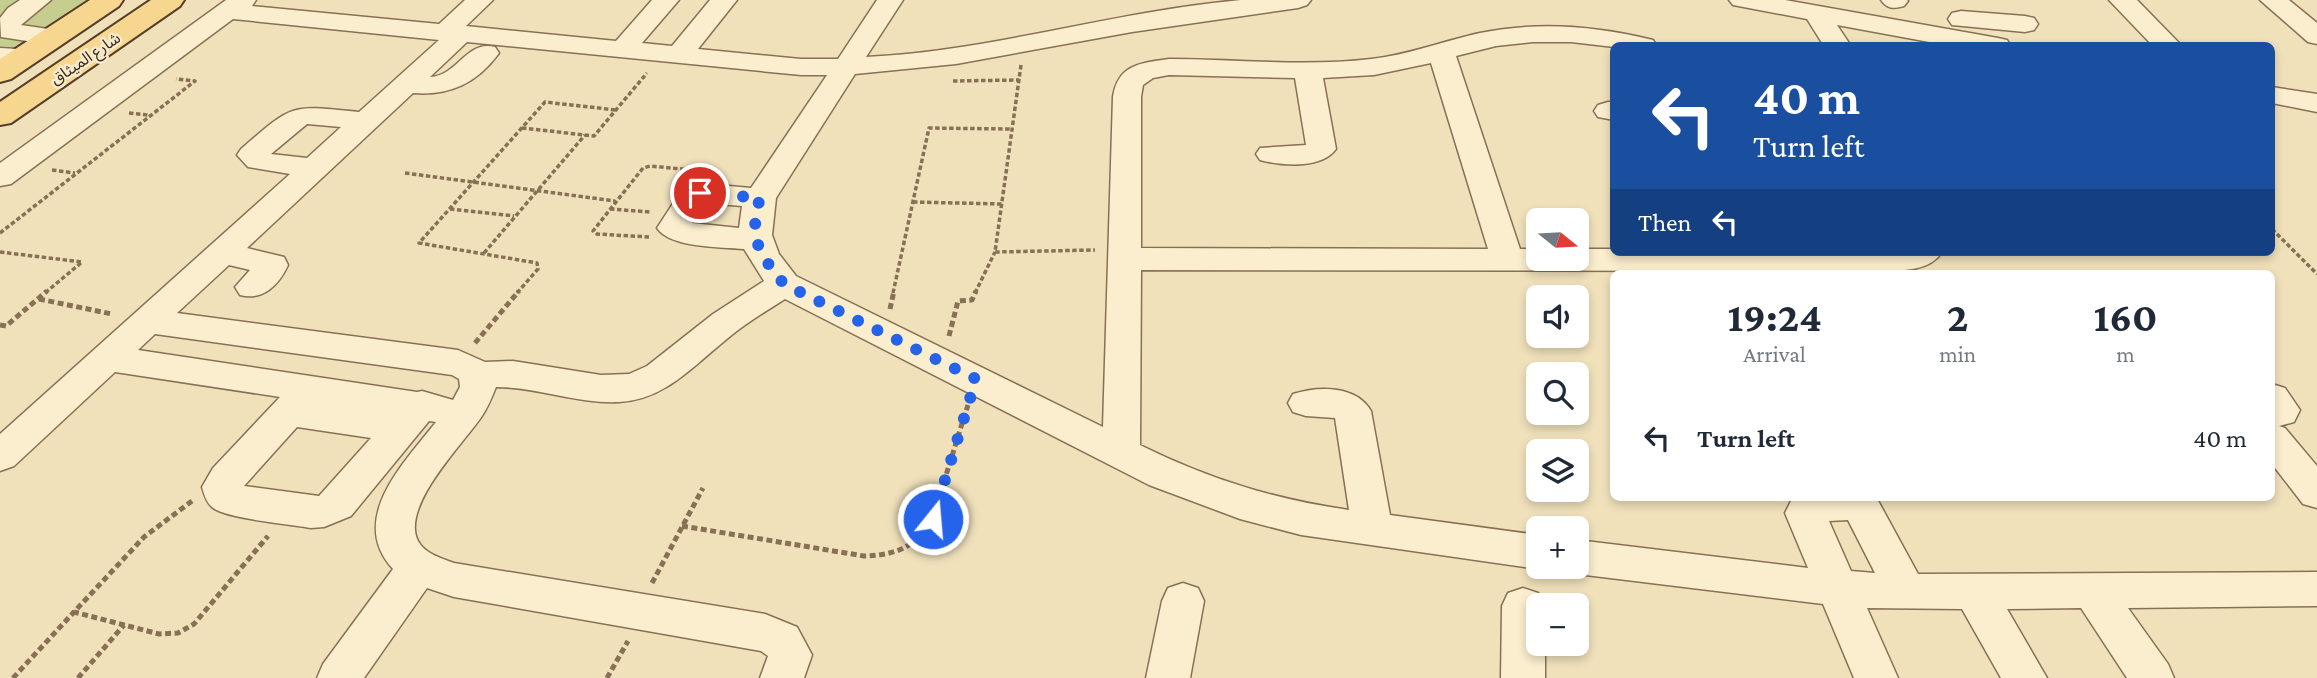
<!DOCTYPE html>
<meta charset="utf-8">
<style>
body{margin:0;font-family:"Crimson Pro","Noto Sans Arabic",serif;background:#f2f2f3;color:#1f2937;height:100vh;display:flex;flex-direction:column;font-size:26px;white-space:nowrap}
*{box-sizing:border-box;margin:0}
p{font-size:23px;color:#747a83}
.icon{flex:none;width:38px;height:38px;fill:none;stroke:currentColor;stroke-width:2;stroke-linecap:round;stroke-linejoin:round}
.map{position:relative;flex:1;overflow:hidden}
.side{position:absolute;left:1610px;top:270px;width:665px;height:231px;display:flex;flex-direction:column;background:#fff;border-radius:10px;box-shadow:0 4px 10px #0003}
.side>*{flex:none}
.top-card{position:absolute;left:1610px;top:42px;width:665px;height:214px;border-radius:10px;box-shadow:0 4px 10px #0003;background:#1a4fa0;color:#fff;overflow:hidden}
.needle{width:46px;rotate:108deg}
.tools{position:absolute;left:1526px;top:208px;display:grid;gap:14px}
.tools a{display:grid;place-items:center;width:63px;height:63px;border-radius:10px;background:#fff;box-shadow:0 4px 10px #0003;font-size:35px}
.pin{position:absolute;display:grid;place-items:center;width:60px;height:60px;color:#fff;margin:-30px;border:4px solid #fff;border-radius:50%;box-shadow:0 2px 7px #0007}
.me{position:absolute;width:77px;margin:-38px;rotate:17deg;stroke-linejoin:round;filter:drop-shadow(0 0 5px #0008)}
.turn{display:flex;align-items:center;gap:24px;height:147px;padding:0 28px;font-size:32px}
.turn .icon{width:91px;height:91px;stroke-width:2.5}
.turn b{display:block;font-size:49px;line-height:60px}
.then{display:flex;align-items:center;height:66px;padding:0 28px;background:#0003;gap:14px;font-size:26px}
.eta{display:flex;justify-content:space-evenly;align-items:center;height:119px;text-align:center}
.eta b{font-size:42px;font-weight:700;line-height:49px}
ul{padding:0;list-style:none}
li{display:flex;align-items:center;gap:21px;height:98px;padding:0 28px}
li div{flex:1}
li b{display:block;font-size:26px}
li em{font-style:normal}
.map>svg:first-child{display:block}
.green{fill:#c6ce8f}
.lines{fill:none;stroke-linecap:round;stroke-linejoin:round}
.minor-casing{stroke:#887054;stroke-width:3}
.major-casing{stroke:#553e29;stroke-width:4}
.path-far1{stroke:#887054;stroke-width:3.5;stroke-dasharray:4.5 2.5;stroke-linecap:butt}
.path{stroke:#887054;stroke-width:5;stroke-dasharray:6 3.5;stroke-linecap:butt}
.minor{fill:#fbeece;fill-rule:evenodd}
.major{fill:#f7d78f;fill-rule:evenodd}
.route{stroke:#2563eb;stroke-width:12;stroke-dasharray:0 21.6}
.labels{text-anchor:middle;stroke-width:5;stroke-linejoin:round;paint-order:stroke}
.far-street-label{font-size:16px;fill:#36281a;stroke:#f7ebcb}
</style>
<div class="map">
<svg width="2317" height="678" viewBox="0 0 2317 678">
<rect width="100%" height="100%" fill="#f0e1bb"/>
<polygon class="green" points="0,0 86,0 0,56"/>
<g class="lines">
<g class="minor-casing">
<g id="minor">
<polygon points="20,0 51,0 21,25 62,31 66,37 62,43 53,45 1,37 0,18 8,8"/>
<path d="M 226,0 L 256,0 L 252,6 L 439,24 L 465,0 L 493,0 L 466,26 L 616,41 L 652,0 L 679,0 L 642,43 L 672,46 L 710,0 L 737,0 L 698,49 L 801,59 L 838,59 L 877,0 L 903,0 L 866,57 C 993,51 1115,11 1241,0 C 1264,0 1288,0 1311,0 L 1307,5 L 1298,8 L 1132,32 L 956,64 L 855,74 L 776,198 L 772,235 L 779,254 L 796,276 L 1103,427 L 1113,97 C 1118,64 1141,63 1169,59 C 1236,59 1304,67 1371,59 C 1408,55 1443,41 1480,33 C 1538,21 1596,26 1653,40 L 1657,46 L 1614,47 L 1571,42 L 1533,42 L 1496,46 L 1456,56 L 1520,249 L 1538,249 L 1538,259 L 1577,259 L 1577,249 L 1614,249 L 1614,252 L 1942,252 C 1927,276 1889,269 1864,271 L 1141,270 L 1140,445 C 1209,479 1273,499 1349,510 L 1335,418 L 1306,416 L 1293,412 L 1288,403 L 1293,394 C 1318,386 1356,385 1371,411 L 1390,515 L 1538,535 L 1538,567 L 1543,567 L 1538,569 L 1301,535 L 1240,519 L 1149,485 L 785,299 C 766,311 746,323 728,338 C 694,365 665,400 619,402 C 577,404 537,387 496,387 C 492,397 488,407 482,416 C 464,443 400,506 418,541 C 425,554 441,558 454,563 L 765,614 L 797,627 L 812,655 L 804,678 L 760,678 L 768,656 L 761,651 L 454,597 L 427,588 L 364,678 L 317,678 L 323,664 L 393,569 C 347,519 404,463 436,422 L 429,421 L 351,516 L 324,527 L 311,528 C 291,524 226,519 212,507 C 206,502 204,494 202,487 L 213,468 L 280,397 L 115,372 L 14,466 L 0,471 L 0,434 L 290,174 L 248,167 L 237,155 L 241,149 C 294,103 290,105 359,112 L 439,40 L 233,19 L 11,184 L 0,186 L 0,163 ZM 467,42 L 801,75 L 827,75 L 751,188 L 707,184 L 683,188 L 657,228 C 670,248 721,247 744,249 L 764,281 L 713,314 L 647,366 L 629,374 L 601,375 L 513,361 L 485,362 L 458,350 L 177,313 L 229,265 L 250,270 L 235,287 L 240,295 C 263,301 279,285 288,265 L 284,257 L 247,248 L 413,93 C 450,96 477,83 499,53 L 495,47 C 466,40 458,76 430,77 ZM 1431,63 L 1488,249 L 1141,248 L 1141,97 L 1143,85 L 1153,78 L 1169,75 L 1295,78 L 1306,145 L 1260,148 L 1256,154 L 1260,160 C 1282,166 1322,169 1336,149 L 1323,78 L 1374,75 ZM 307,124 L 341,127 L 307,158 L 271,154 ZM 705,203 L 742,206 L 739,228 L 692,223 ZM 155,334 L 452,375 L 459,379 L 460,387 L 453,400 L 422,391 L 417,392 L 138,350 ZM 297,427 L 371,438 L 319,496 L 244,486 Z"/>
<polygon points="1729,0 1785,0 1998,38 2007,40 2011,46 1951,46 1837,25 1851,46 1824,46 1807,19 1733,5"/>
<path d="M 1881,0 L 1907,0 L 1908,1 L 1904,6 C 1894,9 1887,9 1881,0 Z"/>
<polygon points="2109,0 2137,0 2182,46 2153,46"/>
<polygon points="2260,0 2289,0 2317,23 2317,44 2308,42"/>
<polygon points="1961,11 2025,16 2034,18 2038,24 2034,30 2025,32 1952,25 1948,19 1952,13"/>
<polygon points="0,48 35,50 39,56 35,62 0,64"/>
<polygon points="2272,87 2317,94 2317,112 2272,103"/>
<polygon points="1608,102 1614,102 1614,120 1598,117 1594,111 1598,105"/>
<polygon points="2272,384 2285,388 2300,410 2294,422 2279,426 2285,428 2317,466 2317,508 2303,504 2272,464"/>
<path d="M 1793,497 L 1876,497 L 1918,574 L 2317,572 L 2317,606 L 2128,608 L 2168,664 L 2174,678 L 2127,678 L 2081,608 L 2007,609 L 2047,678 L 2001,678 L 1962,609 L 1867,608 L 1898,678 L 1854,678 L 1823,604 L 1577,574 L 1562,567 L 1577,567 L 1577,540 L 1808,568 L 1785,513 ZM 1848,520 L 1875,573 L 1851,571 L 1829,521 Z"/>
<polygon points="1183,583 1198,588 1204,601 1190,678 1146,678 1162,601 1168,588"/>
<polygon points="1523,588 1538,593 1544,606 1538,606 1538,644 1545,644 1545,678 1501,678 1502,606 1508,593"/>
</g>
</g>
<g class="major-casing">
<g id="major">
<polygon points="90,0 123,0 119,6 11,79 0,82 0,59"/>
<polygon points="151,0 184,0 180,6 11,123 0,125 0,102"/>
</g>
</g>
<g class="path-far1">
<polyline points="1021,65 995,252 1095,250"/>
<polyline points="953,81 1019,80"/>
<polyline points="129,113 148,115"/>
<polyline points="522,128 594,136 647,73"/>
<polyline points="52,170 75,173"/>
<polyline points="405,173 615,201"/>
<polyline points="913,202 1002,204"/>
<polyline points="450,209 514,216"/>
<polyline points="610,209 650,212"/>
<polyline points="2272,229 2317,274"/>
<polyline points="0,233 195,81 176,79"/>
<polyline points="649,237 597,234 593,231 643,168 650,166 692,170"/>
<polyline points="0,252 82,262 45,293"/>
<polyline points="484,253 585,135"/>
<polyline points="517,293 538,269 537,263 419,243 545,102 616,110"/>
<polyline points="893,293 929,128 1012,129"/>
<polyline points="975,293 995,252"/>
</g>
<g class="path">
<polyline points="39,299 112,314"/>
<polyline points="890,309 894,291"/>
<polyline points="0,325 6,326 47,291"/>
<polyline points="949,336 958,301 972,300 976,291"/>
<polyline points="475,343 519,291"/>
<polyline points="192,501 144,537 74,612 159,634 178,633 194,624 268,536"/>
<path d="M 682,526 L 864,556 C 921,555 931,526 945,478 C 953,454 960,429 968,405"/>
<polyline points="652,583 703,488"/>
<polyline points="13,678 74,612"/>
<polyline points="78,678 124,625"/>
<polyline points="607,678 628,641"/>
</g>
<use href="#minor" class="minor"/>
<use href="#major" class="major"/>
</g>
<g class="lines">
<path class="route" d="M 700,193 L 760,198 C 748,239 759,253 784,284 L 976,379 L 933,519"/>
</g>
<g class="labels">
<g class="far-street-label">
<text transform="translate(85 58) rotate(-34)" y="6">شارع الميثاق</text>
</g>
</g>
</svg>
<div class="tools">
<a><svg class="needle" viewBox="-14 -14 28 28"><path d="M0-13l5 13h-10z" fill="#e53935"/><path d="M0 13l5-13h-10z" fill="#747a83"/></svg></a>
<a><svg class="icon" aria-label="sound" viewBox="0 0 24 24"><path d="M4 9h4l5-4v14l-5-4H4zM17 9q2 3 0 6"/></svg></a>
<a><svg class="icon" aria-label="search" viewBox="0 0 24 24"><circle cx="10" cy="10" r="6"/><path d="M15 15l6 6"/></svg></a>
<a><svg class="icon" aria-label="layers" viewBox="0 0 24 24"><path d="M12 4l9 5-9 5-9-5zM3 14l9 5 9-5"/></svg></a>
<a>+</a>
<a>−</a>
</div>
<div class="pin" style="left:700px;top:193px;background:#d93025"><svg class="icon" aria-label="arrive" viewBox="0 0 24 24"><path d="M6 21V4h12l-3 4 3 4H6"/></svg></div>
<svg class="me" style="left:933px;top:519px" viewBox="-20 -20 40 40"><circle r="17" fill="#2563eb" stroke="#fff" stroke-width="3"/><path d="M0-11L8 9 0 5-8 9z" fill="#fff"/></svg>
<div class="top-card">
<div class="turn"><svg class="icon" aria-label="left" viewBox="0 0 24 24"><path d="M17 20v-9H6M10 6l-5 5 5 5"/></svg><div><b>40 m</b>Turn left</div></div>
<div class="then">Then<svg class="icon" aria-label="left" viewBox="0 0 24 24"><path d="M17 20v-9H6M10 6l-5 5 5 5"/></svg></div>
</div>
<section class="side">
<div class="eta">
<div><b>19:24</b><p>Arrival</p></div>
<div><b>2</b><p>min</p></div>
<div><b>160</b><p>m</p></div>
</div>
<ul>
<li><svg class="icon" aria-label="left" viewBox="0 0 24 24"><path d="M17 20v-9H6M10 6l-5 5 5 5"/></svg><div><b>Turn left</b></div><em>40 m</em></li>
</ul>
</section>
</div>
